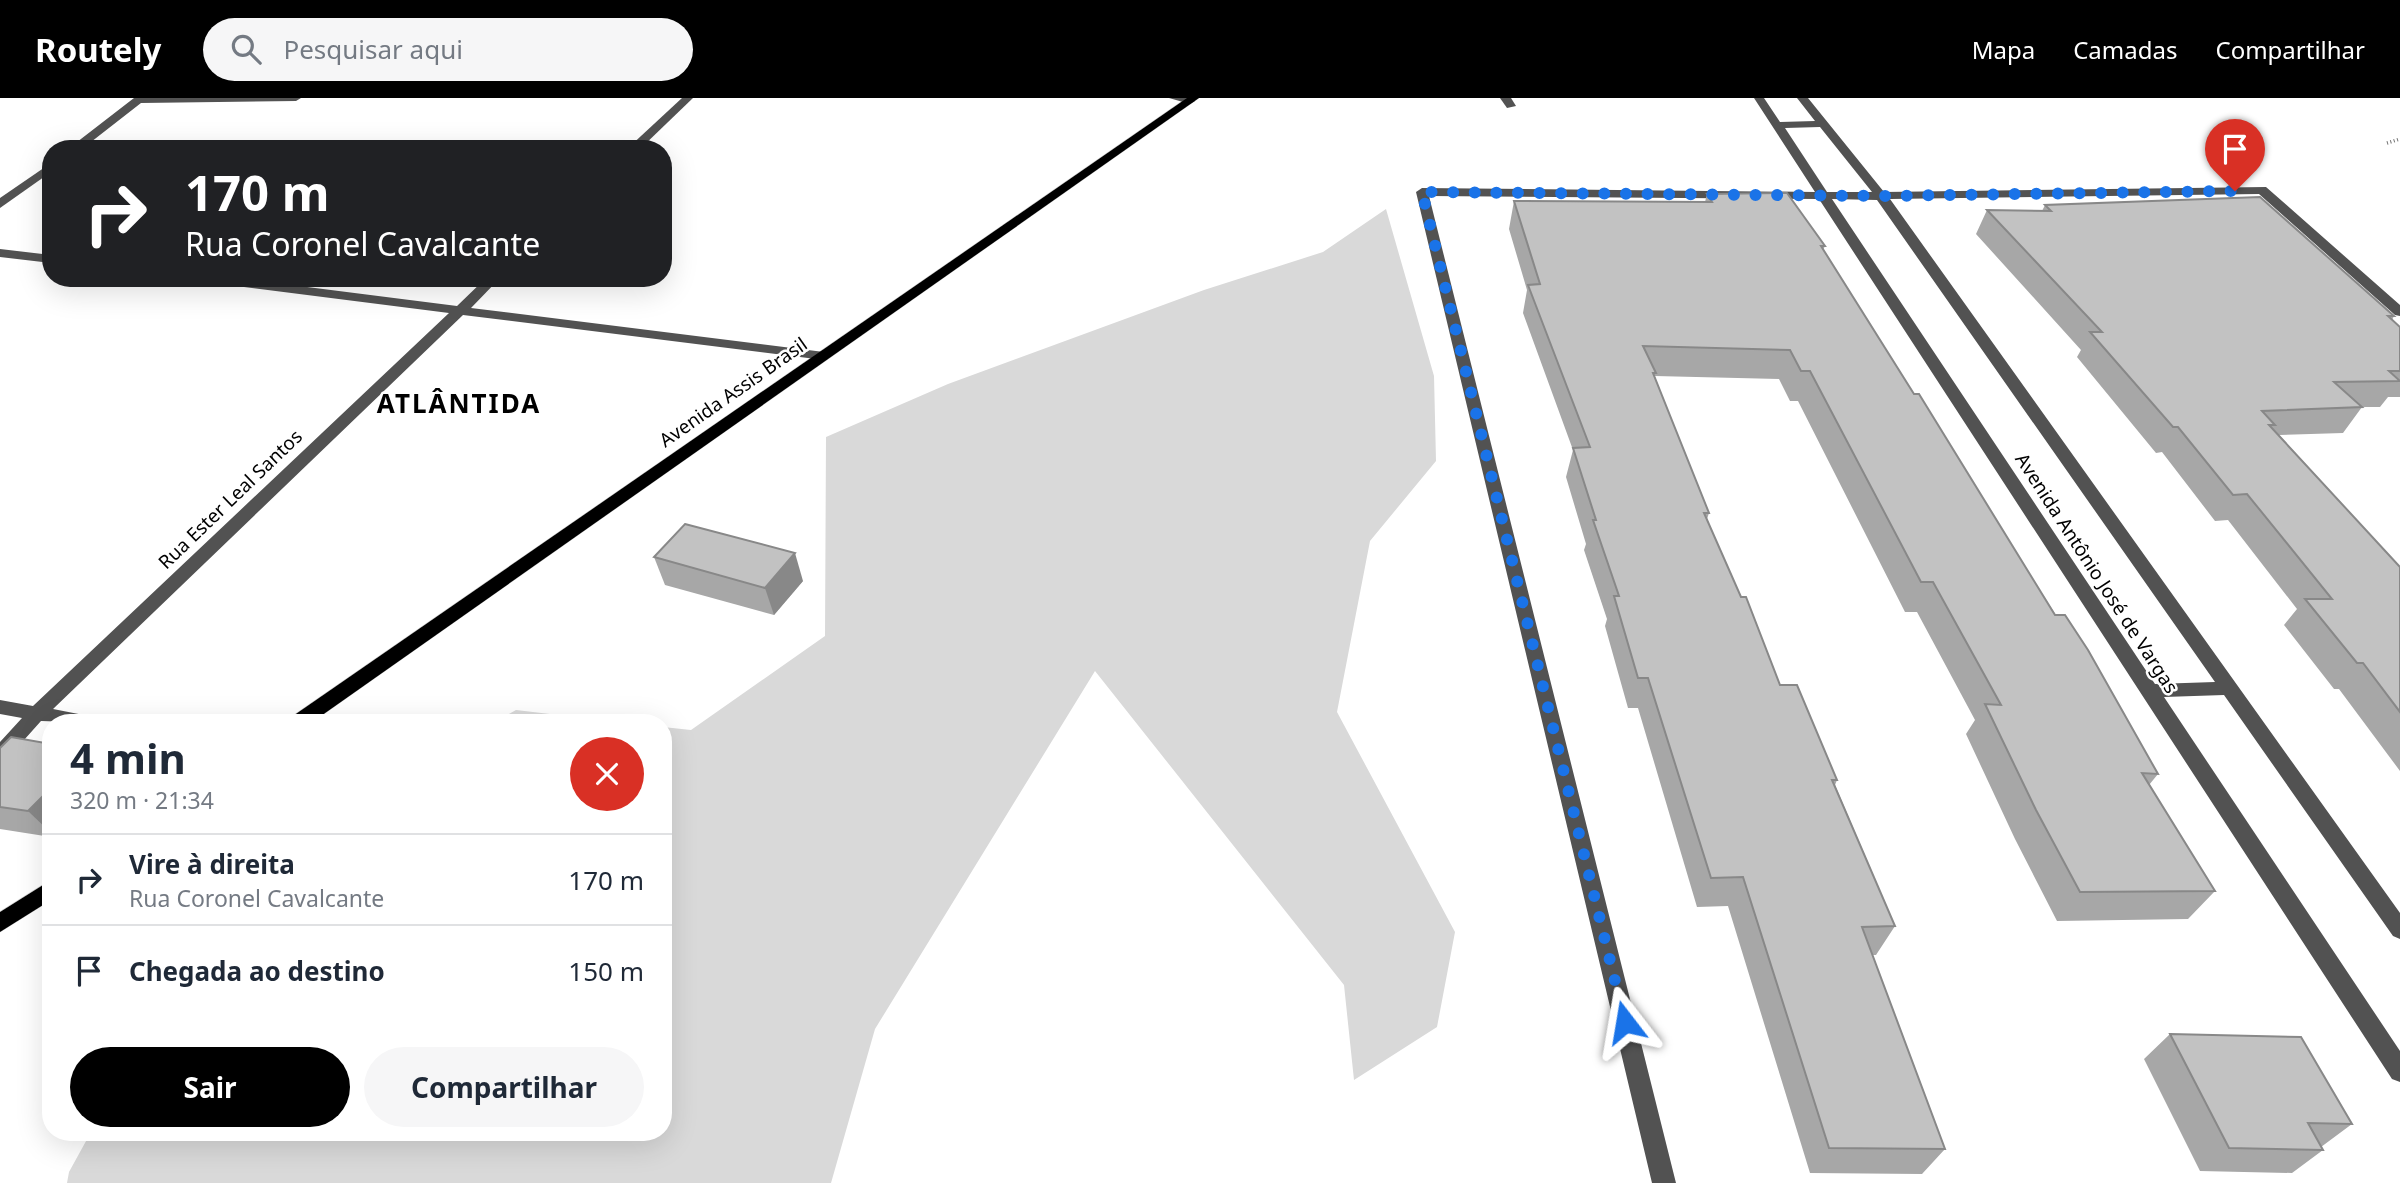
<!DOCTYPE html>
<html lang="pt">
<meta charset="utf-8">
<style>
body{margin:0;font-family:"Noto Sans",sans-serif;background:#f6f6f7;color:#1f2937;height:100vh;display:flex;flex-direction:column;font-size:26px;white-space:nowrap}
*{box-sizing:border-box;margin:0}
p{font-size:23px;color:#747a83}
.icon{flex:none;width:38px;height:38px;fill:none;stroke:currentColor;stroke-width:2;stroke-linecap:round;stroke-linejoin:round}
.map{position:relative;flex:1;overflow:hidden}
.drawer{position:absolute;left:42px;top:616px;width:630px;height:427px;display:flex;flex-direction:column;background:#fff;border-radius:28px;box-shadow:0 7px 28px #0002}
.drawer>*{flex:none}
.top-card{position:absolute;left:42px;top:42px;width:630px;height:147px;border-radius:28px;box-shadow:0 7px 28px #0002;background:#202124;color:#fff;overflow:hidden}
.pin{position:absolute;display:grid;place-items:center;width:60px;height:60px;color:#fff;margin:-72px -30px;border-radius:50% 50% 50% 0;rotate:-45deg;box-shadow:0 0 7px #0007}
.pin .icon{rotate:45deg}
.me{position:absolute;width:77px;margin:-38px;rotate:346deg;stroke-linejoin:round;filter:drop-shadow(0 0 5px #0008)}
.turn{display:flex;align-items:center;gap:24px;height:147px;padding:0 28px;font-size:32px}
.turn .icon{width:91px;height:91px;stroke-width:2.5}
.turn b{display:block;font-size:49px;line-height:60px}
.round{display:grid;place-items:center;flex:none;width:74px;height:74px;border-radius:37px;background:#f6f6f7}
.overview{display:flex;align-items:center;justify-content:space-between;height:119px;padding:0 28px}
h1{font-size:42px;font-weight:700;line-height:52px}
.cta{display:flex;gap:14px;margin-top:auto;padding:14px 28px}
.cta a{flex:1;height:80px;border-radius:42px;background:#000;color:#fff;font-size:28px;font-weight:700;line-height:80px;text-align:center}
.cta a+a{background:#f6f6f7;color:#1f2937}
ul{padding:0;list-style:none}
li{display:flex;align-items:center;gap:21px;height:91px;padding:0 28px;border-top:2px solid #e0e1e3}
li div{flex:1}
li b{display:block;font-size:26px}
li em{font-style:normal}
header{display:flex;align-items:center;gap:42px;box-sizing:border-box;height:98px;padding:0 35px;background:#000;color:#fff}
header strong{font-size:33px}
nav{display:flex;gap:38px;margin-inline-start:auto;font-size:24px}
.search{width:490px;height:63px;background:#f6f6f7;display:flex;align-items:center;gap:18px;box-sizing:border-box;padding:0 24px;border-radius:38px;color:#747a83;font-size:26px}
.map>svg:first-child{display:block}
.green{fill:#d9d9d9}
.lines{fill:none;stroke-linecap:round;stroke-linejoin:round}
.major-casing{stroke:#dbdbdb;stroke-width:1}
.path{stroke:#747474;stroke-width:3.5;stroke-dasharray:1 2.5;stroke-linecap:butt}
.minor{fill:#525252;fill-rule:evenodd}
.major{fill:#000;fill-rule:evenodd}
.wall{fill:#a7a7a7}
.shaded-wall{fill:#888}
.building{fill:#c2c2c2;stroke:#888;stroke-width:2}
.route{stroke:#1a73e8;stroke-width:12;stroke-dasharray:0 21.6}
.labels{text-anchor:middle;stroke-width:5;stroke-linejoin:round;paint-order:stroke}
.street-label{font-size:19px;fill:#000;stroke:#fff}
.district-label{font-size:26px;font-weight:bold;letter-spacing:2px;fill:#000;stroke:#fff}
</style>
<header>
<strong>Routely</strong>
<div class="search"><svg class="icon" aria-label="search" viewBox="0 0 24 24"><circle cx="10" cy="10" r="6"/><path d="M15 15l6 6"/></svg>Pesquisar aqui</div>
<nav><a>Mapa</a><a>Camadas</a><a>Compartilhar</a></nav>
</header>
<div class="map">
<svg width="2400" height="1085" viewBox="0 0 2400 1085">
<rect width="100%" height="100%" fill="#fff"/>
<g class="green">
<polygon points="1386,111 1434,278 1436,363 1370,443 1337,614 1455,834 1437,929 1354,982 1344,887 1095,573 875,931 831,1085 67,1085 69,1074 91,1034 663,1034 663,629 691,632 825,538 826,339 948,286 1204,192 1323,154"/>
<polygon points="516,612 626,625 493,625"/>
</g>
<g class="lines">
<g class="major-casing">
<g id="major">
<polygon points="1187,0 1199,0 311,625 288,625 290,620"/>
<polygon points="51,782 51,802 0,834 0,814"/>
</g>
</g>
<polyline class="path" points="2387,45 2400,41"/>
<g class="minor">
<polygon points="134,0 301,0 296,3 141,5 82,51 68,51"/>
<polygon points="682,0 693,0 640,51 627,51"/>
<polygon points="1169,0 1191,0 1195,3 1190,6"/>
<polygon points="1500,0 1511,0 1516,8 1507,10"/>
<path d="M 1754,0 L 1764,0 L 1780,24 L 1815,23 L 1797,0 L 1808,0 L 1884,94 L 2266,89 L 2400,207 L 2400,218 L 2395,217 L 2259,96 L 1890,101 L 2400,815 L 2400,841 L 2393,838 L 2224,597 L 2164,599 L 2400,953 L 2400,984 L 2392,981 L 1819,101 L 1429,98 L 1676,1085 L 1652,1085 L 1416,94 L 1422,90 L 1815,94 ZM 1820,29 L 1872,94 L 1827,94 L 1785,30 ZM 1832,101 L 1877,102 L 2215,584 L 2155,586 Z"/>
<polygon points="51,65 51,74 0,110 0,100"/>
<polygon points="0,151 51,157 51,165 0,159"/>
<polygon points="198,180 237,180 457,208 486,180 500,180 471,210 824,254 831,258 824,262 463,217 53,611 99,620 101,625 41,623 7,661 0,663 0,644 22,620 0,616 0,602 33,608 449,215 204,184"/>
</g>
<use href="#major" class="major"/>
</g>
<g class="wall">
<polygon points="1707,96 1825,148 1823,152 1914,296 2158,676 2149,687 2215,793 2188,821 2057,823 2015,741 1966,636 1975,622 1917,514 1905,514 1798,303 1790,303 1779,281 1655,278 1655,280 1709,415 1707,421 1780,587 1837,682 1835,687 1895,828 1876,857 1872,857 1945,1051 1922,1076 1810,1075 1728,808 1697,809 1638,610 1628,610 1605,528 1607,521 1584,452 1586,446 1566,379 1573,352 1523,215 1527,192 1509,131 1514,103 1705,104"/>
<polygon points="2045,107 2394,218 2392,222 2400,229 2400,299 2388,299 2380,309 2362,309 2343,335 2279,337 2400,469 2400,673 2339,591 2334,591 2284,527 2297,511 2228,422 2215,423 2162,354 2156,355 2077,259 2081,252 1976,136 1987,112 2042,113"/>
<polygon points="654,459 803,483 774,517 665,487"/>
<polygon points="51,646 51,739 0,731 0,650"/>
<polygon points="2170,936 2352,1026 2321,1049 2323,1052 2292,1075 2200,1073 2144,961"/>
</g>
<g class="shaded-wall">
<polygon points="795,455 803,483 774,517 765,490"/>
<polygon points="51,690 51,735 28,713"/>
</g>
<g class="building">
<polygon points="1787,95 1825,148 1821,148 1914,296 1919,296 2055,517 2065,517 2088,552 2158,676 2142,675 2215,793 2080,794 2036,712 1985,606 2001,607 1933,484 1921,484 1810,273 1801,273 1790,252 1643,248 1656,275 1653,275 1709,415 1704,415 1741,499 1746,499 1780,587 1797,587 1837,682 1832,682 1895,828 1862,829 1945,1051 1829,1050 1743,779 1711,780 1648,580 1638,580 1614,498 1619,498 1593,422 1596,422 1573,350 1590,349 1528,187 1540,186 1514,103 1712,104 1707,96"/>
<polygon points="2260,99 2394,218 2388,218 2400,229 2400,273 2389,273 2400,283 2334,284 2362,309 2262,313 2275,327 2269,327 2400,469 2400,614 2363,565 2357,565 2305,501 2332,501 2247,396 2233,397 2178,329 2173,329 2090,234 2102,234 1987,112 2051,113 2045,107"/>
<polygon points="685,426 795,455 765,490 654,459"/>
<polygon points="11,639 51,646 51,690 28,713 0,709 0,650"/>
<polygon points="2170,936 2301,939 2352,1026 2308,1025 2323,1052 2229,1050"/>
</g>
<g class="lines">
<polyline class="route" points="1625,924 1422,94 1881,98 2235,93"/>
</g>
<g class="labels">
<g class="street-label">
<text transform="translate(733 294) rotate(-35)" y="7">Avenida Assis Brasil</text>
<text transform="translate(230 401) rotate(-44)" y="7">Rua Ester Leal Santos</text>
<text transform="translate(2097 475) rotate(57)" y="7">Avenida Antônio José de Vargas</text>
</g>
<g class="district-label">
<text x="459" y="315">ATLÂNTIDA</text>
</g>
</g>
</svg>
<div class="pin" style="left:2235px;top:93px;background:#d93025"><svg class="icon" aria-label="arrive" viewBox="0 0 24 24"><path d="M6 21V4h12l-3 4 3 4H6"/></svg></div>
<svg class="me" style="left:1625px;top:924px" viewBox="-20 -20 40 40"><path d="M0-17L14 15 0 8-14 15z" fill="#1a73e8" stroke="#fff" stroke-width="4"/></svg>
<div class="top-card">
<div class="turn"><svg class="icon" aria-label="right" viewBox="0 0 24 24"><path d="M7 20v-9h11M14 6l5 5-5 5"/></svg><div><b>170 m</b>Rua Coronel Cavalcante</div></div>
</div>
<section class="drawer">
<div class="overview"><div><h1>4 min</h1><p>320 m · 21:34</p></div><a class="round" style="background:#d93025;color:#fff"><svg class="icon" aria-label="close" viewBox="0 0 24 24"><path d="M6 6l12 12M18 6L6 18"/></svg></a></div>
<ul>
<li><svg class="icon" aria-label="right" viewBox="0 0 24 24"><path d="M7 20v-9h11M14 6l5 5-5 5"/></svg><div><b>Vire à direita</b><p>Rua Coronel Cavalcante</p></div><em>170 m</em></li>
<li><svg class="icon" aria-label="arrive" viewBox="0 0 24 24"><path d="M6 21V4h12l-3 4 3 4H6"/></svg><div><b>Chegada ao destino</b></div><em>150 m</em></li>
</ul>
<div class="cta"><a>Sair</a><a>Compartilhar</a></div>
</section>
</div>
